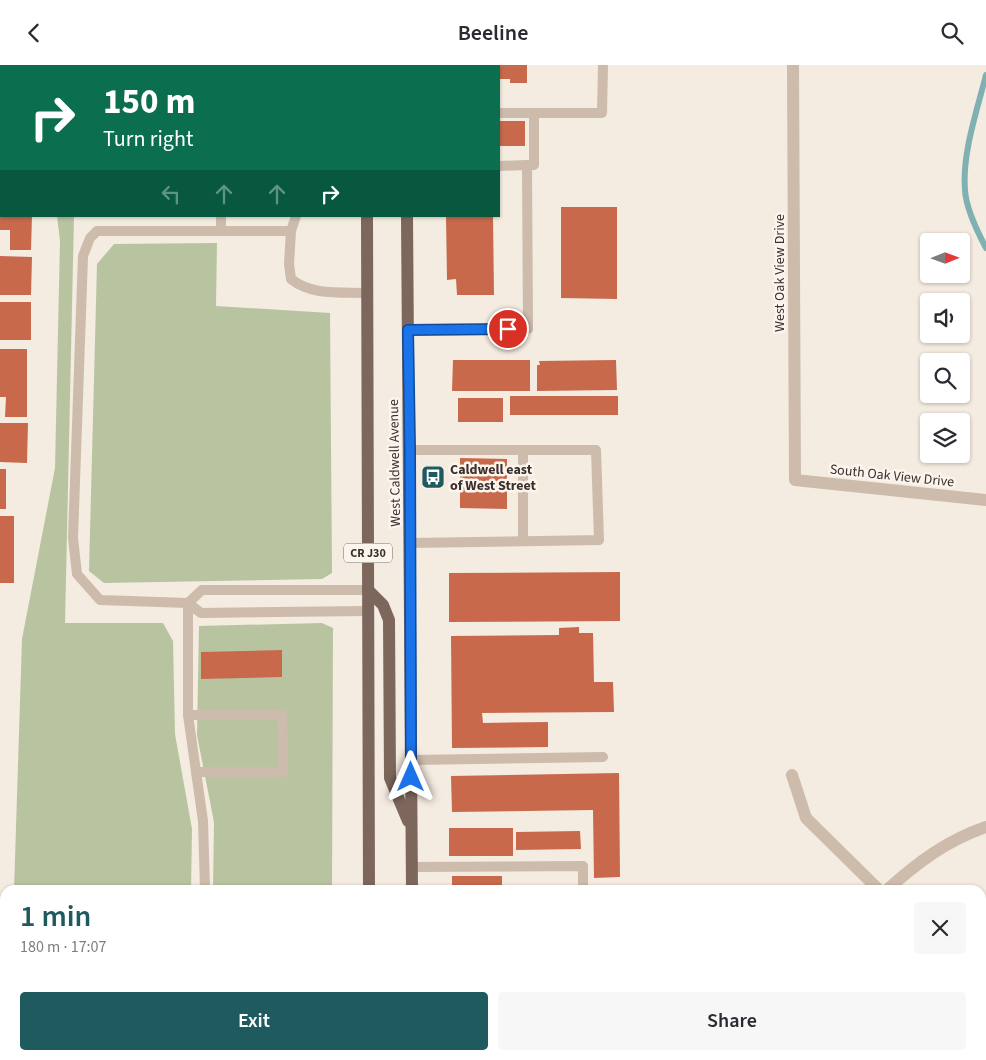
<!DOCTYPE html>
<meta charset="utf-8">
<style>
body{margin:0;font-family:"Source Sans 3",sans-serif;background:#f7f7f7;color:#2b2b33;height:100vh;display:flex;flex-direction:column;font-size:19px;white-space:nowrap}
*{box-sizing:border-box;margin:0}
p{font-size:16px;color:#7c7c81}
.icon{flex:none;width:28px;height:28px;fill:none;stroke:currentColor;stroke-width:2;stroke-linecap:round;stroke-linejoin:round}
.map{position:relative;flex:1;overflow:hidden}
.sheet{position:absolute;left:0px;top:820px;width:986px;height:175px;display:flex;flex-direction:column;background:#fff;border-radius:15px 15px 0 0;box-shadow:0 1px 4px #0004}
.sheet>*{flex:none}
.banner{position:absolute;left:0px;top:0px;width:500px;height:152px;box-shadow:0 1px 4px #0004;background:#0b6e4f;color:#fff;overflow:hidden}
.needle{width:32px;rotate:89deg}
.fabs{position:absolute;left:920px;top:168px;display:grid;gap:10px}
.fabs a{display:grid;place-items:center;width:50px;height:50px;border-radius:5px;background:#fff;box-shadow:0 1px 4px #0004;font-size:25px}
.pin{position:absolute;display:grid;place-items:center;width:42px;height:42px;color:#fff;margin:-21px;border:2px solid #fff;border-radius:50%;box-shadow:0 1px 5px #0007}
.me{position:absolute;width:55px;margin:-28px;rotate:0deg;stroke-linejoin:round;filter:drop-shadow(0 0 4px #0008)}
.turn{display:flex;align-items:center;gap:18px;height:105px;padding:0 20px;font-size:22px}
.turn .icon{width:65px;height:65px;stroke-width:2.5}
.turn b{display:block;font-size:35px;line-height:42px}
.lanes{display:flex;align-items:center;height:48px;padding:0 20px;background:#0003;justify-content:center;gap:25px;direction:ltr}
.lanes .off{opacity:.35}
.round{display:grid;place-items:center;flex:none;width:52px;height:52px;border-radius:5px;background:#f7f7f7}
.summary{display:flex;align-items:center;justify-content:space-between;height:85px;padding:0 20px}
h1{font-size:30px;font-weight:600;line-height:38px;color:#1f5a5e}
.button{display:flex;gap:10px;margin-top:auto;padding:10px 20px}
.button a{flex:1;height:58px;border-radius:5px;background:#1f5a5e;color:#fff;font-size:20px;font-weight:600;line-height:58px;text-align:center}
.button a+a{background:#f7f7f7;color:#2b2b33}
header{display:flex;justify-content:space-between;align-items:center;height:65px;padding:0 20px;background:#fff;font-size:22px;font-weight:600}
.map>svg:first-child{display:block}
.green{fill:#b8c4a0}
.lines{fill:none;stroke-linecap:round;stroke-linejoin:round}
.stream{stroke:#7fb0b2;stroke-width:6}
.building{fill:#c8694b}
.lane{stroke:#cdbbac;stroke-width:10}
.street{stroke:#cdbbac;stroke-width:12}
.primary{stroke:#7d675c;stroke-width:12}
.route-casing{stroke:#114b97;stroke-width:12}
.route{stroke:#1a73e8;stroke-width:9}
.labels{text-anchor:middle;stroke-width:5;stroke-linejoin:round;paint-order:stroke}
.shield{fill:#fbf5ee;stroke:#756b66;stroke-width:1}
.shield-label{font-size:12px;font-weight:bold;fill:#3b302b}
.street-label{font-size:14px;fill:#3b302b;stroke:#fbf5ee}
.poi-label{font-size:14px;font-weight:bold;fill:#3b302b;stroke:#fbf5ee;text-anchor:start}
</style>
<header><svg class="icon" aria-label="back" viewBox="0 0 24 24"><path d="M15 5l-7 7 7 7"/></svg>Beeline<svg class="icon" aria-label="search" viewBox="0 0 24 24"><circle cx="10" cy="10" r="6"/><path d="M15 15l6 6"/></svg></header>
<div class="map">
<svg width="986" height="995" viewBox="0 0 986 995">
<rect width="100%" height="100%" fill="#f4ebe1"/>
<g class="green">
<polygon points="57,151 74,151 65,558 163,558 173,576 175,669 192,764 191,825 14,825 22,574 55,403 60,176"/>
<polygon points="217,178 216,241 330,248 332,508 322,514 104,518 89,506 97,199 114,179"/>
<polygon points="322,558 333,563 332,825 213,825 214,757 197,670 199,561"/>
<rect x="8" y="990" width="50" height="5"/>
</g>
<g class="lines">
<path class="stream" d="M 986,10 C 977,46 962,88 965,125 C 966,144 977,166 986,183"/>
</g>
<g class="building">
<polygon points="499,0 527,0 527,18 510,18 510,14 499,14"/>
<rect x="499" y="56" width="26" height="25"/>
<polygon points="561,142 617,142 617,234 561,233"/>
<polygon points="0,151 32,151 31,185 10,185 10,165 0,165"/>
<polygon points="446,151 493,151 494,230 457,230 456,214 447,215"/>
<polygon points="0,191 32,192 31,230 0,230"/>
<rect x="0" y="237" width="31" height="38"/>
<polygon points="0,284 27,284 27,352 5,352 6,332 0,332"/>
<polygon points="453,295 530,295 530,326 452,326"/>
<polygon points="616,295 617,325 537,326 537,300 540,300 539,296"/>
<rect x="510" y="331" width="108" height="19"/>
<rect x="458" y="333" width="45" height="24"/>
<polygon points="0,358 28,358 27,398 0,397"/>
<polygon points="460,393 507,394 507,444 460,443"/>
<rect x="0" y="404" width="6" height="40"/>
<rect x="0" y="451" width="14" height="67"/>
<polygon points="620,507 620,556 449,557 449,508"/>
<polygon points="579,562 579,568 593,568 594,617 613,617 614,647 482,648 483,658 548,657 548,682 452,683 451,571 559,570 559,563"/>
<polygon points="282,585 282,612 201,614 201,587"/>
<polygon points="619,708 620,812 594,813 593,745 452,747 451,711"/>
<rect x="449" y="763" width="64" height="28"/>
<polygon points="580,766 581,784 516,785 516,767"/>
<rect x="452" y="811" width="50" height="14"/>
<polygon points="451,990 508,990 509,995 451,995"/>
<rect x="510" y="990" width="23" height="5"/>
<rect x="562" y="990" width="51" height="5"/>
</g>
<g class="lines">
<g class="lane">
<polyline points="44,0 45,1"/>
<polyline points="499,48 602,48 603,0"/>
<polyline points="527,100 534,100 534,48"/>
<polyline points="221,151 221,165"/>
<path d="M 291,166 L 289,199 L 291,214 C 312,231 341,227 366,228"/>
<polyline points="408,265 528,264 527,100 499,101"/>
<polyline points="410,385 596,385 599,475 410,478"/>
<polyline points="523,385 523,476"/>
<polyline points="368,525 202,525 188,538 201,548 368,546"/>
<polyline points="188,650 282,650 283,707 196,707"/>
<polyline points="411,695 603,692"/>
<polyline points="411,802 583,801 583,825"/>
<polyline points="205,825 203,756 188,650 188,538 100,535 77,509 73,473 83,191 90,173 97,166 291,166 296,151"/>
<polyline points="146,990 146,995"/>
<polyline points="179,990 179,995"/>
<polyline points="310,990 311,995"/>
<polyline points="547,990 547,995"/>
<polyline points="75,995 75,990"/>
</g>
<g class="street">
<polyline points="793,0 795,415 986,435"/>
<polyline points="792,710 806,753 879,825"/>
<path d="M 887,825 C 918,797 946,776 986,762"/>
<polyline points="809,995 809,990"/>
</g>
<g class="primary">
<polyline points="407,0 407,1"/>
<polyline points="367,1 367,0"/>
<polyline points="367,151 369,825"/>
<polyline points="407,151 412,825"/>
<polyline points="368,525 383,540 389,555 390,713 408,756"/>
<polyline points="370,990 370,995"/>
<polyline points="412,990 412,995"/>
</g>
</g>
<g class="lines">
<g class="route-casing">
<polyline id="route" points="411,712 410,385 408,265 508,264"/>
</g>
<use href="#route" class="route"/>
</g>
<defs>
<g id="bus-square" transform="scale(1.25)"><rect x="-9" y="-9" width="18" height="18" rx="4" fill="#1f5a5e" stroke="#fbf5ee"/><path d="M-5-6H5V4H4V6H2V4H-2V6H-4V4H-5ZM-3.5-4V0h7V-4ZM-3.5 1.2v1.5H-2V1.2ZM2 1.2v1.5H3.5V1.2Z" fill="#fff"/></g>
</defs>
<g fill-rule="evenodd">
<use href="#bus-square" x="433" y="412"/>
</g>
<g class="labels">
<rect class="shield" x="344" y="478.5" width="48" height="19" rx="4"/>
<g class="shield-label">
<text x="368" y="492">CR J30</text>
</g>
<g class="street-label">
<text transform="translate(779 208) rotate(-90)" y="5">West Oak View Drive</text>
<text transform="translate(394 398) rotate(-91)" y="5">West Caldwell Avenue</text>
<text transform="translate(892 410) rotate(6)" y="5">South Oak View Drive</text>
</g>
<g class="poi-label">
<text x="450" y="409">Caldwell east<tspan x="450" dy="16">of West Street</tspan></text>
</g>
</g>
</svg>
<div class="fabs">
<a><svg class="needle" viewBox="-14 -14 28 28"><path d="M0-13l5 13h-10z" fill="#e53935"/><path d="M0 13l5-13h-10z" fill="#7c7c81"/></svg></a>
<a><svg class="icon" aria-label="sound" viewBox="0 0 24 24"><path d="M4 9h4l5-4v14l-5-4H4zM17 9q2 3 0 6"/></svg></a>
<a><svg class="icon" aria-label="search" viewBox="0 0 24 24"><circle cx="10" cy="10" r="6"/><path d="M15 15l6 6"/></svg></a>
<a><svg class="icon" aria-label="layers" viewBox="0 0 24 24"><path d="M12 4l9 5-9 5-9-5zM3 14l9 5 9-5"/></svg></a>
</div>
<div class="pin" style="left:508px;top:264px;background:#d93025"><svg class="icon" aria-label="arrive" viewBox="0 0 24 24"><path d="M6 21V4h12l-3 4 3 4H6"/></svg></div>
<svg class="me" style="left:411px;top:712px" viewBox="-20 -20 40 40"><path d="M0-17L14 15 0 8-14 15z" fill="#1a73e8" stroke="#fff" stroke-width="4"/></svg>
<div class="banner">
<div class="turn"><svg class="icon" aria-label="right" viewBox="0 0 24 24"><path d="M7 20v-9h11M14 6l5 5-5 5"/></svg><div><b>150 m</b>Turn right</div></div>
<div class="lanes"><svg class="icon off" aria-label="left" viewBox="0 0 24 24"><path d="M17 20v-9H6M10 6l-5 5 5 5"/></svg><svg class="icon off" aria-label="ahead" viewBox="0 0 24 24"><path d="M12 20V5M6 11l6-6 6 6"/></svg><svg class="icon off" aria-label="ahead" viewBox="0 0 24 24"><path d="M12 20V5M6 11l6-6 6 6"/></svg><svg class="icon" aria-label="right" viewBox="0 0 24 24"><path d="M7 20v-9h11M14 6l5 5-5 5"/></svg></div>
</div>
<section class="sheet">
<div class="summary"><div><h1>1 min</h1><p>180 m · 17:07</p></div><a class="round"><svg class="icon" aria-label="close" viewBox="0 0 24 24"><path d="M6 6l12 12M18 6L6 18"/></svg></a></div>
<div class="button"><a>Exit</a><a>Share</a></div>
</section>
</div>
